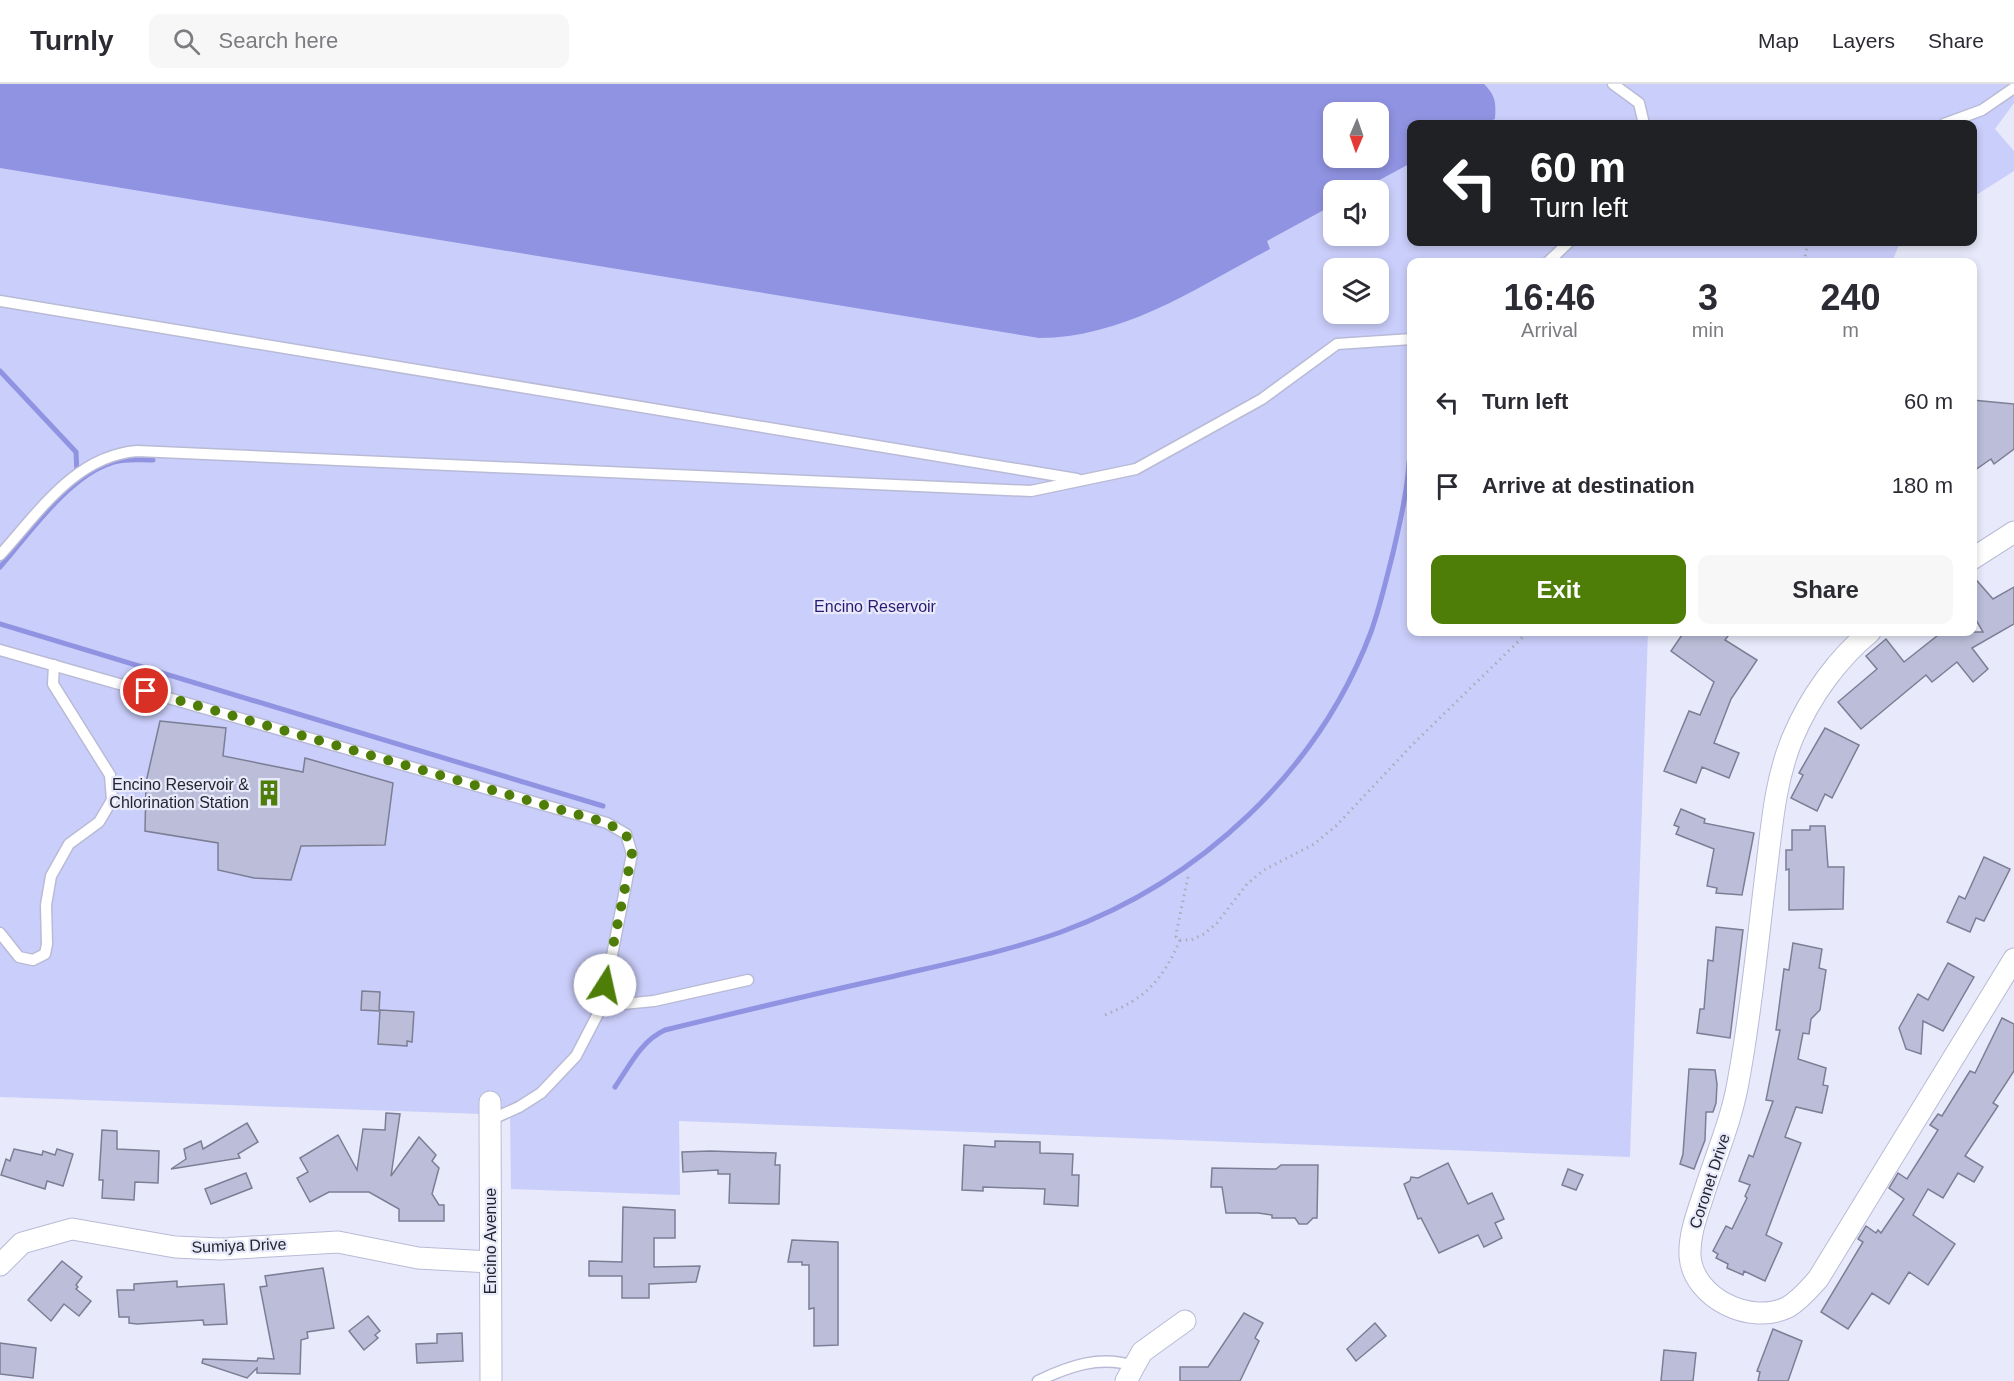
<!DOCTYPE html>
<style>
body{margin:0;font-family:Helvetica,sans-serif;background:#f7f7f7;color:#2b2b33;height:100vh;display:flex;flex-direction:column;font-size:22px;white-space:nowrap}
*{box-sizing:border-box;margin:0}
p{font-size:20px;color:#7c7c81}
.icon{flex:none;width:33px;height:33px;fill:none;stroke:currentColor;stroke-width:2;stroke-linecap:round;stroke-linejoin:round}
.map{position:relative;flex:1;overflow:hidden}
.side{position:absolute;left:1407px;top:174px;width:570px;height:378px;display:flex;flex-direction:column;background:#fff;border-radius:12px;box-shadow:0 3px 9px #0003}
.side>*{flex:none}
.top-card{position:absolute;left:1407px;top:36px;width:570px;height:126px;border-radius:12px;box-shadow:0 3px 9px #0003;background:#202124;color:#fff;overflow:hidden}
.needle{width:39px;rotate:182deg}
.buttons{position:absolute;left:1323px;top:18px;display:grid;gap:12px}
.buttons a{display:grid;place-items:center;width:66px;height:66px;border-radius:12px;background:#fff;box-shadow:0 3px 9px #0003;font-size:30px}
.pin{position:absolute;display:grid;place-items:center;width:51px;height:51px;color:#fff;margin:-26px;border:3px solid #fff;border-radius:50%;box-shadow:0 2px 6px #0007}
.me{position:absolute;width:66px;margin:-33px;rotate:10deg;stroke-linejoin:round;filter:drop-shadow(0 0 4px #0008)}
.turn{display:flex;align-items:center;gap:21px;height:126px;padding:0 24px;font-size:27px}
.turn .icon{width:78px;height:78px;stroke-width:2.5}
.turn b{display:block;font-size:42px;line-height:51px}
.eta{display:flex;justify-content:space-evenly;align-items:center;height:102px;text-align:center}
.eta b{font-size:36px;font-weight:800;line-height:42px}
.action{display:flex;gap:12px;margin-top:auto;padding:12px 24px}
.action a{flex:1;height:69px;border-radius:12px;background:#4e7d08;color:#fff;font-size:24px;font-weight:800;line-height:69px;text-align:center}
.action a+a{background:#f7f7f7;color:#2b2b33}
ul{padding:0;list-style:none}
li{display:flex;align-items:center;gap:18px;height:84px;padding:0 24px}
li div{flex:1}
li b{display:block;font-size:22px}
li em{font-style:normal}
header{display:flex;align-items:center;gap:36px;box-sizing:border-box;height:84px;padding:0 30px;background:#fff;border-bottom:2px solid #e1e1e2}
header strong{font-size:28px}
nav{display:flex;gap:33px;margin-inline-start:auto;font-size:21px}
.search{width:420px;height:54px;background:#f7f7f7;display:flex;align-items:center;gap:15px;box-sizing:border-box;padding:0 21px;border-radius:12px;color:#7c7c81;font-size:22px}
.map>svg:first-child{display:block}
.green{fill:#cacefa;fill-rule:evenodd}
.water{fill:#9093e1;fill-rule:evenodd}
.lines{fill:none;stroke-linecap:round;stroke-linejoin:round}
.stream{stroke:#9093e1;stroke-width:5}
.building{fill:#bcbed9;stroke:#7c7e96;stroke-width:1.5}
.lane-casing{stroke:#b9bbd6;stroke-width:13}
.street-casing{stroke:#b9bbd6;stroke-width:23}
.path{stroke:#abadbc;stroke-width:3;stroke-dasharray:1.5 4.5;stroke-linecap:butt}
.lane{stroke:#fff;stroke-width:10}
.street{stroke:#fff;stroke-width:21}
.route{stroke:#4e7d08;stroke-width:10;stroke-dasharray:0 18}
.labels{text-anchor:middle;stroke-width:4.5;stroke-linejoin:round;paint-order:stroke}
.park-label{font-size:16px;fill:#291a74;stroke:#e8eafb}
.poi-label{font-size:16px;fill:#24252f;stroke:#e8eafb;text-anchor:end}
.street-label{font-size:16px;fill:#24252f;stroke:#e8eafb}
</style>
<header>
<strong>Turnly</strong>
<div class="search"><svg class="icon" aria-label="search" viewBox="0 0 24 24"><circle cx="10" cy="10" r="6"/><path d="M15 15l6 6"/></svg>Search here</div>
<nav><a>Map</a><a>Layers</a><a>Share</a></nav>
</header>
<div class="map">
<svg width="2014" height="1297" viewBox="0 0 2014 1297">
<rect width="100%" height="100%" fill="#e8eafb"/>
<path class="green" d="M 0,0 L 2014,0 L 2014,19 L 1995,45 L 2014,67 L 2014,87 L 1973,113 L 1972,40 L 1412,40 L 1412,158 L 1905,158 L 1899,161 L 1892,178 L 1412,178 L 1412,548 L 1648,548 L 1630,1073 L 679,1037 L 680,1111 L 511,1105 L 510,1031 L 0,1013 ZM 1334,28 L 1378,28 L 1378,74 L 1334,74 ZM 1334,106 L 1378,106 L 1378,152 L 1334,152 ZM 1334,184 L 1378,184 L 1378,230 L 1334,230 Z"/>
<path class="water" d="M 0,0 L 1484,0 C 1496,12 1496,19 1495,35 L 1484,40 L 1412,40 L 1411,79 L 1361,106 L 1334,106 L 1333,121 L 1267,157 L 1270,165 C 1198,203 1124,254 1039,254 L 0,84 ZM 1334,28 L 1378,28 L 1378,74 L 1334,74 Z"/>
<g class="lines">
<g class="stream">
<polyline points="0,287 76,368 77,390"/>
<path d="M 0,483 C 29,450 69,392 111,379 C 124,374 139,376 153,376"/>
<polyline points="0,540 603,722"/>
<path d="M 615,1003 C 630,981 641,957 665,946 C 739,928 813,910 886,894 C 945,880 1005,868 1061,848 C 1200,797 1318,688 1371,548 C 1380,523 1386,496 1393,469 C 1400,438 1407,409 1409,378"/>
</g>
</g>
<g class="building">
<polygon points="1972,316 2014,320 2014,365 1994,380 1991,375 1972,388"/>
<polygon points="1972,491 1993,515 2014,503 2014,540 1972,564 1988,585 1973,598 1957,578 1932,598 1926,591 1861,645 1838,618 1877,585 1866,572 1886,555 1904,578 1942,548 1983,548 1972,529"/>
<polygon points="1684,548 1731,548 1725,556 1757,576 1731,615 1714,659 1739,669 1729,694 1702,683 1696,699 1664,687 1689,627 1700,631 1714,598 1671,567"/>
<polygon points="160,637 226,644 223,672 303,688 305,674 393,699 385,761 301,762 291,796 254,794 218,786 218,759 145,747 146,698"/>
<polygon points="1825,644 1859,661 1832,714 1825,710 1817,727 1791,714 1803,691 1799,689"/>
<polygon points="1681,725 1705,735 1704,739 1754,749 1742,811 1716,809 1717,804 1707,802 1714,765 1676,750 1679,743 1674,741"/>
<polygon points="1810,742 1825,742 1828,783 1844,783 1843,825 1789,826 1789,785 1786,786 1786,766 1792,766 1792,746 1810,746"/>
<polygon points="1984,773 2010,785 1984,837 1976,834 1970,848 1947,838 1959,812 1965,815"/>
<polygon points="1716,843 1743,846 1730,954 1697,949 1700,925 1704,925 1708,876 1713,877"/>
<polygon points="1793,859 1822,865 1819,884 1826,886 1820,926 1811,935 1809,950 1803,949 1798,975 1826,984 1823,1001 1828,1002 1822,1029 1796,1023 1785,1053 1801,1059 1766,1151 1782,1159 1765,1197 1744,1187 1743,1191 1727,1184 1728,1180 1716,1174 1718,1170 1713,1167 1726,1142 1732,1145 1747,1114 1745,1112 1750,1101 1739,1097 1749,1071 1753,1073 1773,1017 1766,1016 1780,946 1776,946 1784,885 1789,886"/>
<polygon points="1948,879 1974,893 1943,947 1923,937 1921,970 1906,965 1899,944 1918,910 1928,916"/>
<polygon points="362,907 380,908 379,927 361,926"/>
<polygon points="380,926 414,928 412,958 407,957 407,962 378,960"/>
<polygon points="2002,934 2014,940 2014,987 1993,1019 1998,1022 1965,1072 1983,1083 1974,1098 1958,1089 1943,1114 1928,1105 1913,1131 1955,1160 1928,1201 1909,1188 1889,1220 1872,1209 1848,1245 1821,1228 1863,1158 1858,1155 1866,1142 1876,1149 1878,1146 1881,1149 1904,1115 1889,1104 1898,1089 1907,1095 1938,1046 1930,1041 1938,1030 1942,1032 1970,987 1975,989"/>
<polygon points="1689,985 1715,986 1717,1000 1716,1019 1713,1028 1706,1028 1705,1056 1694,1085 1680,1080 1683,1070"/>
<polygon points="386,1029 400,1030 391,1092 419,1053 436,1071 432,1077 439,1084 432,1110 439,1121 444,1121 444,1137 399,1137 399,1125 369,1108 329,1108 310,1118 297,1094 308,1088 300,1074 338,1051 357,1086 363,1045 385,1046"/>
<polygon points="247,1039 258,1058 238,1070 240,1074 171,1085 186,1075 184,1065 201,1057 203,1065"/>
<polygon points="102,1046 117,1047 117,1065 159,1067 158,1099 135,1098 134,1116 102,1114 103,1096 99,1096"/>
<polygon points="995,1057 1040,1058 1040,1069 1073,1070 1072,1091 1079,1091 1078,1122 1044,1120 1045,1105 983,1103 983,1107 962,1106 964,1061 995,1063"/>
<polygon points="14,1065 42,1071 43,1067 55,1071 57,1065 73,1070 63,1102 47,1097 45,1105 1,1091 6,1075 10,1077"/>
<polygon points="710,1067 776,1069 775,1081 780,1081 779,1120 729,1119 730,1090 718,1090 718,1086 683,1088 682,1068"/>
<polygon points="1448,1079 1468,1120 1492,1109 1504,1135 1495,1139 1502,1154 1484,1163 1478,1151 1439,1169 1421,1134 1418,1135 1404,1100 1410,1097 1411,1093 1418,1094"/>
<polygon points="1281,1081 1318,1081 1317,1134 1313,1134 1307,1140 1299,1140 1295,1134 1272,1134 1272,1131 1258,1129 1226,1129 1222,1103 1211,1103 1212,1084 1276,1085"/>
<polygon points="1568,1085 1583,1091 1576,1106 1562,1101"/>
<polygon points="246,1089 252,1104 211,1120 205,1105"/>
<polygon points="623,1123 675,1126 675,1154 654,1154 654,1183 700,1182 696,1198 649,1200 649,1214 622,1214 622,1192 589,1192 589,1177 622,1178"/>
<polygon points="792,1156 838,1158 838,1261 814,1262 814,1224 809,1225 809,1181 802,1181 802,1178 788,1178"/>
<polygon points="62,1177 82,1193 76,1201 78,1203 76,1205 91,1217 79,1232 64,1220 51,1237 28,1216"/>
<polygon points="323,1184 334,1244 307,1248 308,1254 301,1256 300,1290 257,1289 257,1284 247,1294 202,1279 203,1275 257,1277 258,1274 274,1275 260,1203 267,1202 265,1192"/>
<polygon points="177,1197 177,1203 224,1200 227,1240 204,1241 203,1236 137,1240 129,1239 129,1233 119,1233 117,1206 134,1206 134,1200"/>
<polygon points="1244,1229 1263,1239 1255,1254 1259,1257 1240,1297 1180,1297 1180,1283 1208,1283"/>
<polygon points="368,1232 380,1247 375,1251 378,1254 364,1266 349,1247"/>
<polygon points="1375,1239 1386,1252 1356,1277 1347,1265"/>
<polygon points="1773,1245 1802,1257 1788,1297 1758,1297 1760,1288 1757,1287"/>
<polygon points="462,1249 463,1277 417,1279 416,1260 437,1259 437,1250"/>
<polygon points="0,1259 36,1264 33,1294 0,1290"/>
<polygon points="1664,1266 1696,1269 1693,1297 1661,1297"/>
</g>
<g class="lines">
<g class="lane-casing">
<g id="lane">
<polyline points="1613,0 1639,19 1644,40"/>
<polyline points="1944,40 1982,26 2014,4"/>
<polyline points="1548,178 1569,158"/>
<polyline points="0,217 1077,395"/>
<path d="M 0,471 C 39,428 75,372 137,367 L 1031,407 L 1136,385 L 1262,315 L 1337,260 L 1412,255"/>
<polyline points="0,566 607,739 626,750 632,770 602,922 576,972 541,1009 519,1023 490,1036"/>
<polyline points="0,849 19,873 33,876 45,870 47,860 46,821 51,792 69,760 99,738 112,716 110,691 53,600 54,581"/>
<polyline points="602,922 654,917 748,896"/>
<path d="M 1038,1297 C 1069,1282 1100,1271 1134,1282"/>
</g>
</g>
<g class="street-casing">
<g id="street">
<polyline points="1972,475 2014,448"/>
<path d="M 1870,548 C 1837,575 1810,613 1793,653 C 1776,693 1772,738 1767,781 C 1758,852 1752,923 1739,993 C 1733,1032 1717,1069 1705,1106 C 1698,1128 1689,1149 1690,1172 C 1693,1214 1751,1242 1788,1223 C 1800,1216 1809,1205 1818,1195 L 2014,875"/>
<polyline points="490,1018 491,1297"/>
<polyline points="0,1181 22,1159 72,1145 175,1163 220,1165 338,1158 418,1174 490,1178"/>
<polyline points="1126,1297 1142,1268 1185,1237"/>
</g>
</g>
<g class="path">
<polyline points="1804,178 1808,158"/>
<polyline points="1188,793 1177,845 1176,853 1180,856 1191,856 1204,850 1217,839 1247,800 1264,786 1314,760 1336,742 1412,661 1528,548"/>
<path d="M 1105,931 C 1146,914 1162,897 1180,856"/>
</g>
<use href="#lane" class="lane"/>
<use href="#street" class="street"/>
</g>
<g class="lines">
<polyline class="route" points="146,607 607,739 626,750 632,770 605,901"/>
</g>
<defs>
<g id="building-bare" transform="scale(2.07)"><path d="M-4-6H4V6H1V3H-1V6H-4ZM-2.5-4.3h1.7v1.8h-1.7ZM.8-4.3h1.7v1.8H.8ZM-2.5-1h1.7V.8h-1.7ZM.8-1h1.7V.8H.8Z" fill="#4e7d08" stroke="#e8eafb" stroke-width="2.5" paint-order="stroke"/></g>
</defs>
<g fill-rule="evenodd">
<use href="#building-bare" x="269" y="709"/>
</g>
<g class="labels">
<g class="park-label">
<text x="875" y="528">Encino Reservoir</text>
</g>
<g class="poi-label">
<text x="249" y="706">Encino Reservoir &amp;<tspan x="249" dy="18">Chlorination Station</tspan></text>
</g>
<g class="street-label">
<text transform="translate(1709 1097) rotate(-72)" y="6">Coronet Drive</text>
<text transform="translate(490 1157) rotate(-90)" y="6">Encino Avenue</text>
<text transform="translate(239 1161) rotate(-2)" y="6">Sumiya Drive</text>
</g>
</g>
</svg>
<div class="buttons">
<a><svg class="needle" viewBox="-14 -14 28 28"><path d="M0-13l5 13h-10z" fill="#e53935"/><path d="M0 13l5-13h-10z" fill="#7c7c81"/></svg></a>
<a><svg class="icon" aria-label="sound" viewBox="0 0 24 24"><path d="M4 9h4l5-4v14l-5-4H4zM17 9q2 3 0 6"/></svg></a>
<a><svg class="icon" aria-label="layers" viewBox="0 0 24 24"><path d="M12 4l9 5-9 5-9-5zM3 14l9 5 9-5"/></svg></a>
</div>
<div class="pin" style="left:146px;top:607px;background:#d93025"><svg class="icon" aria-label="arrive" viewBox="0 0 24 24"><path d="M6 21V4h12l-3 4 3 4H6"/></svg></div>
<svg class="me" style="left:605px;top:901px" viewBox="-20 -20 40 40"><circle r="19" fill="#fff"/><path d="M0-13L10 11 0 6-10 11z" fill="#4e7d08"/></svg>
<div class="top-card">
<div class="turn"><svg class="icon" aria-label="left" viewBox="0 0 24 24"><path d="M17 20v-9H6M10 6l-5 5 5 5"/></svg><div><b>60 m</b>Turn left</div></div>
</div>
<section class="side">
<div class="eta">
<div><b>16:46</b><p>Arrival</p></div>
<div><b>3</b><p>min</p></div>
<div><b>240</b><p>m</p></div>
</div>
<ul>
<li><svg class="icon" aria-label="left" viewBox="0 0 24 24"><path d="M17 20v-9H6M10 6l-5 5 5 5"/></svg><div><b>Turn left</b></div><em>60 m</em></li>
<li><svg class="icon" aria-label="arrive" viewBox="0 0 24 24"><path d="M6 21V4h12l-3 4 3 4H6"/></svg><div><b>Arrive at destination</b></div><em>180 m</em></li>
</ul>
<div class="action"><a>Exit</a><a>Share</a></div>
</section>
</div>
